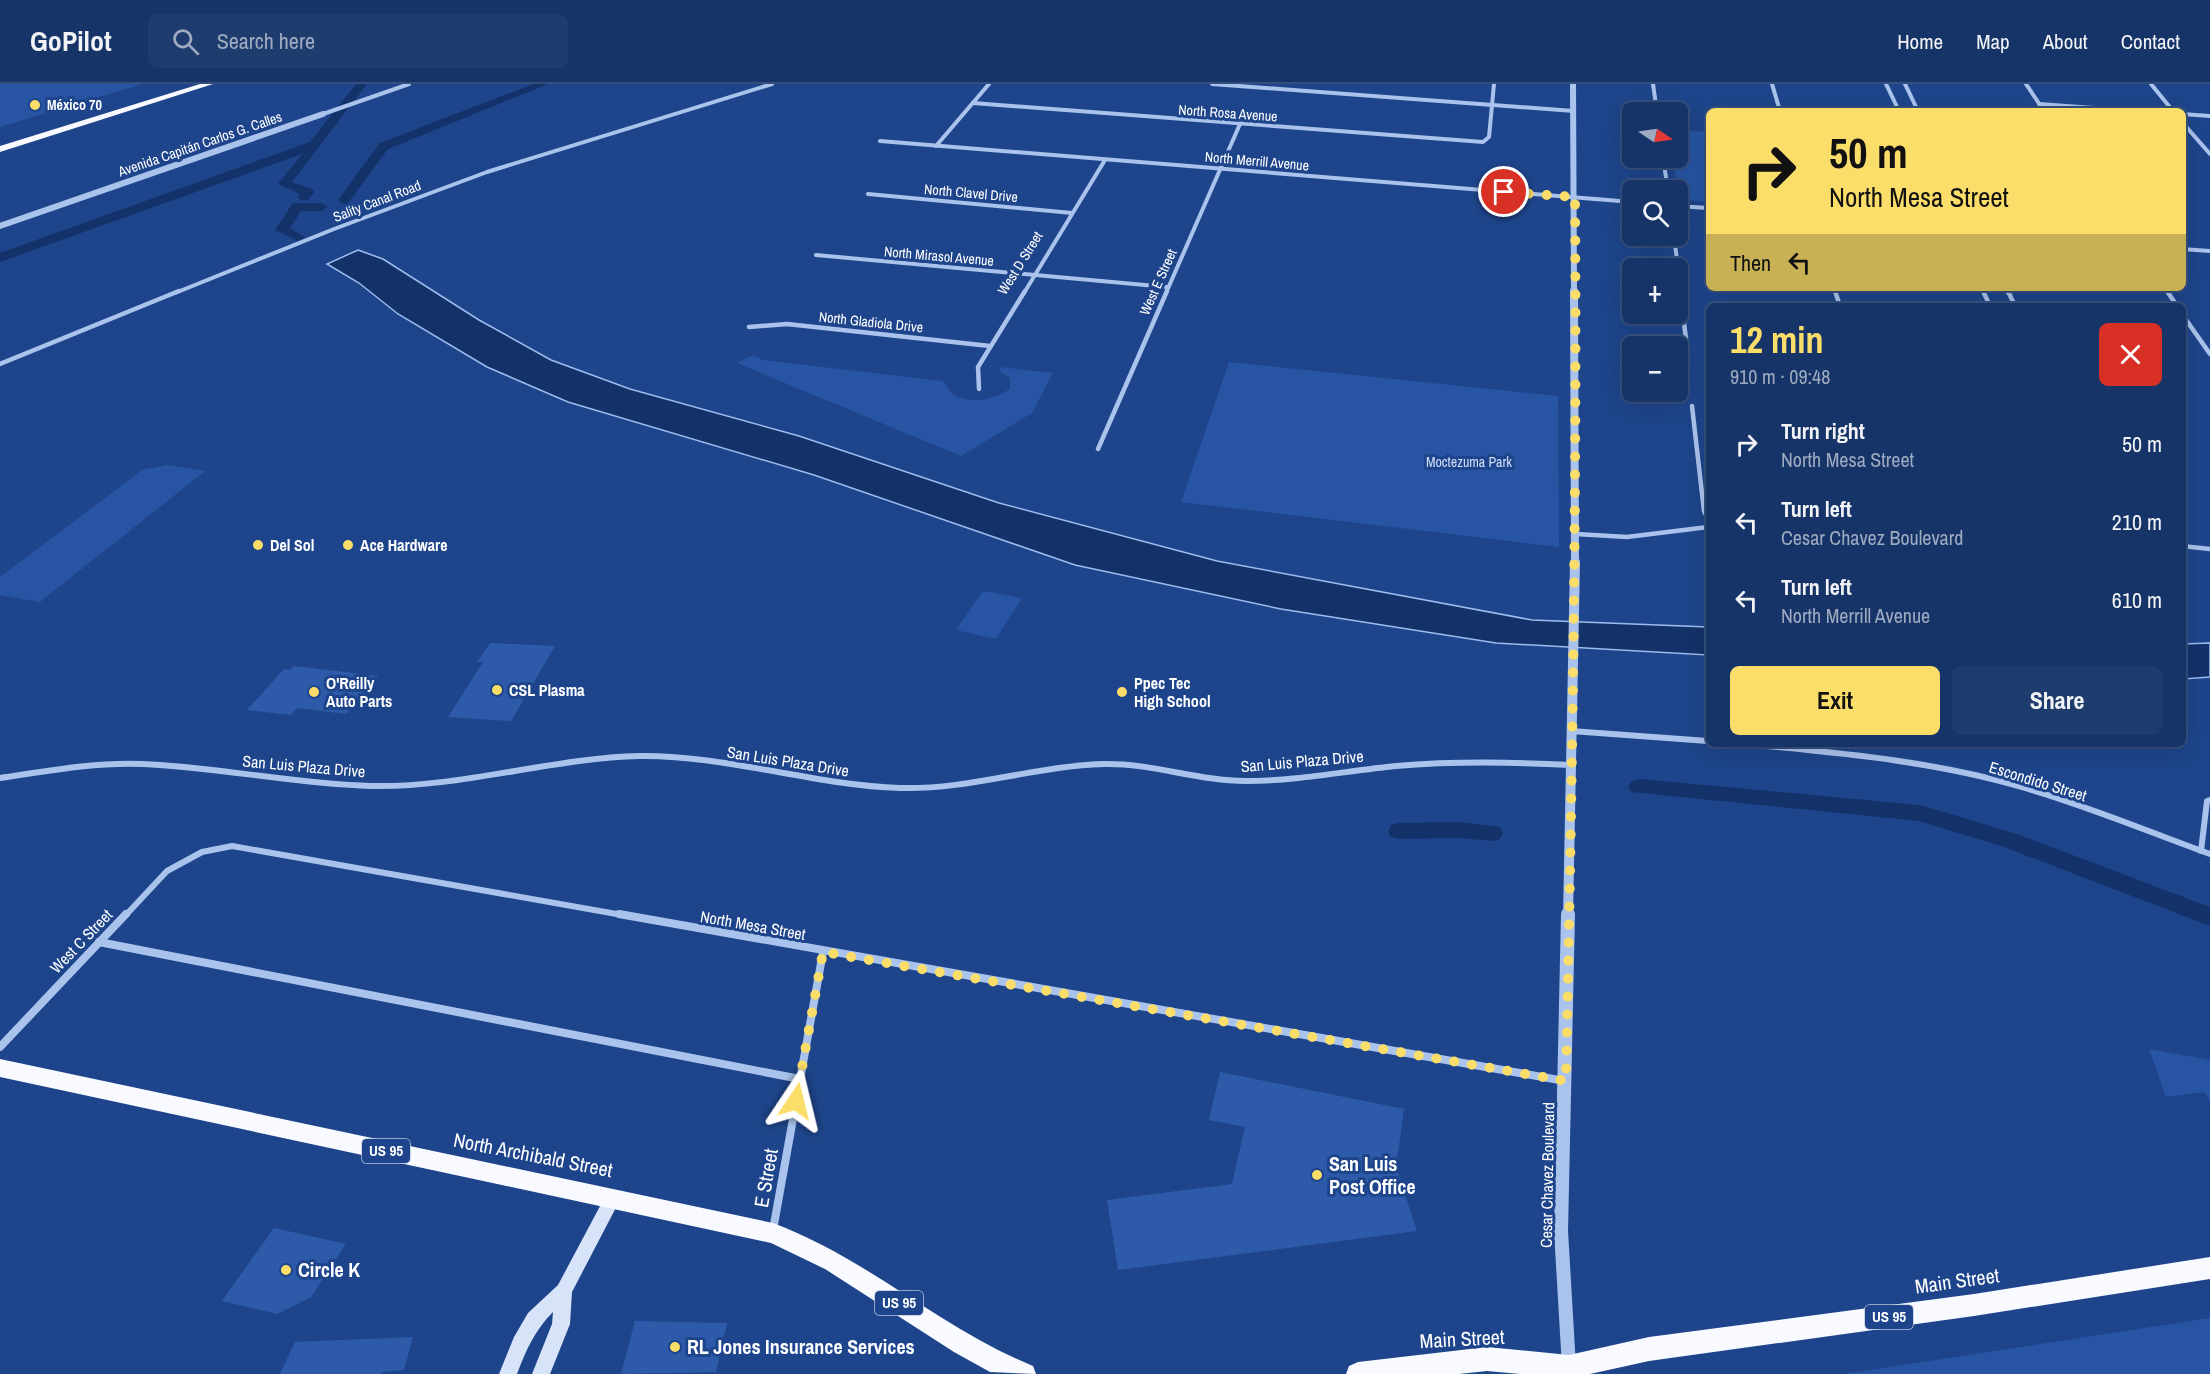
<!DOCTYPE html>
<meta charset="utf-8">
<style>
body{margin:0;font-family:"Archivo Narrow",sans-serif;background:#1f3c6e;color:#f1f3f6;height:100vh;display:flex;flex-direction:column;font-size:22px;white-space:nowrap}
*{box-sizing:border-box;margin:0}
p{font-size:20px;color:#9eaac0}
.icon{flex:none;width:33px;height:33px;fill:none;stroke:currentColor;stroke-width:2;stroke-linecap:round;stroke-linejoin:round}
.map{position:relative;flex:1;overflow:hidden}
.details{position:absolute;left:1706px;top:219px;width:480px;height:444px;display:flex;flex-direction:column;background:#163468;border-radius:9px;box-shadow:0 6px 24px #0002,0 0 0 2px #354f7c}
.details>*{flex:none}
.top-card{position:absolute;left:1706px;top:24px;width:480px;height:183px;border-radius:9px;box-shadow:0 6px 24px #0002,0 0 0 2px #354f7c;background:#fbdd69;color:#111;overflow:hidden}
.needle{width:39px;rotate:103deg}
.controls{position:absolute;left:1622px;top:18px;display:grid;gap:12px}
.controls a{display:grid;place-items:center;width:66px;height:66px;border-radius:9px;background:#163468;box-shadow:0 6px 24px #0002,0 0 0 2px #354f7c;font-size:30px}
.pin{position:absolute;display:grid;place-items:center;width:51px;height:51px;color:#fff;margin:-26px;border:3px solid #fff;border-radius:50%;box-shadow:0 2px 6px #0007}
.me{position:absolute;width:66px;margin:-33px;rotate:10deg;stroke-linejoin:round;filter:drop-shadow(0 0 4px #0008)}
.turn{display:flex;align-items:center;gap:21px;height:126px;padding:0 24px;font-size:27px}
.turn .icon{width:78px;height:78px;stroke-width:2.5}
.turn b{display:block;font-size:42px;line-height:51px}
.then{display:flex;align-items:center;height:57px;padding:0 24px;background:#0003;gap:12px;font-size:22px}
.round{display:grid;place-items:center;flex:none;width:63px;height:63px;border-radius:9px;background:#1f3c6e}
.head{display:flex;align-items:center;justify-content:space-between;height:102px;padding:0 24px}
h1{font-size:36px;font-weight:700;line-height:45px;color:#fbdd69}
.cta{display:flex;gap:12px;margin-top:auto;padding:12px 24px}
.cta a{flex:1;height:69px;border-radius:9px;background:#fbdd69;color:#111;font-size:24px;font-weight:700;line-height:69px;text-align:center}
.cta a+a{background:#1f3c6e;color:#f1f3f6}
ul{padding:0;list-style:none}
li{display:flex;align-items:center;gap:18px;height:78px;padding:0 24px}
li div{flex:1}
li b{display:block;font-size:22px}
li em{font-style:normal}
header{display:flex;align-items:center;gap:36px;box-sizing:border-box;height:84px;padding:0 30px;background:#163468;border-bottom:2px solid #354f7c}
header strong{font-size:28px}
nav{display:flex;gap:33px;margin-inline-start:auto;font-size:21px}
.search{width:420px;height:54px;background:#1f3c6e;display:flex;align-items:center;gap:15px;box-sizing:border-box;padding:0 21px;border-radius:9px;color:#9eaac0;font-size:22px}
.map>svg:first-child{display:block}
.green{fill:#2755a4}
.water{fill:#14326a;stroke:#9dbcee;stroke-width:1.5}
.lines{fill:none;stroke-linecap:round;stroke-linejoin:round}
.canal{fill:#14326a;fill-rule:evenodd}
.building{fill:#2d5ba9}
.minor-far3{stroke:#aac3ec;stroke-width:4}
.minor-far2{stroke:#aac3ec;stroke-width:4.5}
.minor-far1{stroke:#aac3ec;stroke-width:6}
.minor{stroke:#aac3ec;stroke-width:8}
.tertiary-far3{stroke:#aac3ec;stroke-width:6}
.tertiary-far2{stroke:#aac3ec;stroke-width:8}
.tertiary-far1{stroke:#aac3ec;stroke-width:10}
.tertiary{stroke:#aac3ec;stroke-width:14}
.secondary{fill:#d6e3f9;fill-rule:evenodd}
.trunk{fill:#f8faff;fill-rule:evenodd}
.route{stroke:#fbdd69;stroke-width:10;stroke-dasharray:0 18}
.poi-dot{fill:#fbdd69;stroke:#1e458b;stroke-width:2}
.labels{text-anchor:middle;stroke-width:6;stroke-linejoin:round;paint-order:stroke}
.far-poi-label{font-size:14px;font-weight:bold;fill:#fff;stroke:#1e458b;text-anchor:start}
.far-street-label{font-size:14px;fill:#fff;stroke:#1e458b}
.far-park-label{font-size:14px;fill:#cfdff9;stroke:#1e458b}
.shield{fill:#1e458b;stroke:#bcc7dc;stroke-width:1.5}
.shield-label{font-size:15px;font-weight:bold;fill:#fff}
.poi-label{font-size:16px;font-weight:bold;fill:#fff;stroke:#1e458b;text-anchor:start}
.street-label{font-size:16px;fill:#fff;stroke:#1e458b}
.near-street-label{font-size:20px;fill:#fff;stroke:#1e458b}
.near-poi-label{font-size:20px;font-weight:bold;fill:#fff;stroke:#1e458b;text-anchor:start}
</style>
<header>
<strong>GoPilot</strong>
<div class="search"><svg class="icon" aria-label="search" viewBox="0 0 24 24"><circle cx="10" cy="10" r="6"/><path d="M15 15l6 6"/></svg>Search here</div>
<nav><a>Home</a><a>Map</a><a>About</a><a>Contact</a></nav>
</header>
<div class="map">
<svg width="2210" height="1290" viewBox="0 0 2210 1290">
<rect width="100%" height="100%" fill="#1e458b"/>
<g class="green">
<polygon points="0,0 142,0 0,43"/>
<polygon points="1677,46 1708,48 1708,118 1687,116 1678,112 1673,74 1677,74"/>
<path d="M 753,271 L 763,276 L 942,297 C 948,300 948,307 954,311 C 970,321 995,315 1010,305 L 1010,294 L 1001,288 L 999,283 L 1053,289 L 1032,329 L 961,372 L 737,279 Z"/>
<polygon points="1229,278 1558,312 1559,463 1181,418"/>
<polygon points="167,381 205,387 40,518 0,511 0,493 142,386"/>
<polygon points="983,507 1022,514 996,555 956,546"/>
<polygon points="2149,965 2210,976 2210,1016 2204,1008 2166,1013"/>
<polygon points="2210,1234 2210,1290 1844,1290"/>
</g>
<g class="water">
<polygon points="358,166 383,175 479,236 551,276 630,305 799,352 999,419 1217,477 1532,536 1708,543 1708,571 1496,559 1281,525 1075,481 814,391 568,318 487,283 398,230 359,199 327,180"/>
<polygon points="2210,559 2210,593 2183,595 2183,560"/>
</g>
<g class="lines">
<g class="canal">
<polygon points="356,0 367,0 292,98 312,105 314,108 308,116 300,116 298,113 300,110 278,100 302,70 0,178 0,169 310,58"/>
<polygon points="533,0 548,0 388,65 348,119 344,120 338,116 380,59"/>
<polygon points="297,119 322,119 328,123 322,127 301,127 290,144 305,153 298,157 275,146 292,120"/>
<polygon points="1639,695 1920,721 2017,750 2210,823 2210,842 2001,762 1919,737 1631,708 1628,703 1631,698"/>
<polygon points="1460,738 1500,743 1503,749 1500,755 1492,757 1460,754 1399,755 1391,753 1388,747 1391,741 1399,739"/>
</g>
</g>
<g class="building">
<polygon points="490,559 555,562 511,637 448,633 483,578 477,578"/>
<polygon points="294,582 378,592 346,630 297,624 291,631 247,626 284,585 290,586"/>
<polygon points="1220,988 1404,1025 1396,1083 1417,1147 1118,1186 1107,1116 1232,1100 1245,1043 1209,1036"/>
<polygon points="274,1144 346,1160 311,1213 277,1230 222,1217"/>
<polygon points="635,1237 727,1239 716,1288 621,1290"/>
<polygon points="413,1253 404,1286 382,1288 381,1290 280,1290 295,1258"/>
</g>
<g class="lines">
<g class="minor-far3">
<polyline points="1212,0 1574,27"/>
<polyline points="1653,0 1657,28"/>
<polyline points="1772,0 1780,27"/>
<polyline points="1886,0 1899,27"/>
<polyline points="1905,0 1918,27"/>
<polyline points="2026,0 2044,27"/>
<polyline points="2151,0 2173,27"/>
<polyline points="973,19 1483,58 1489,53 1494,0"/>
<polyline points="2039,20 2135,27"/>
<polyline points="323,30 409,0"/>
<polyline points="2182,30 2210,32"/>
<polyline points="2182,38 2210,70"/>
<polyline points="880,57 1632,118"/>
<polyline points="936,62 989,0"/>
<polyline points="1663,74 1668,106"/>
<polyline points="868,110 1072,129"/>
<polyline points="1677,122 1708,124"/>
<polyline points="1674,152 1681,209"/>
<polyline points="2182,165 2210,167"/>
<polyline points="816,171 1167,203"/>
<polyline points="1834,204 1836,209"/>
<polyline points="1982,204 1984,209"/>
<polyline points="2006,204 2008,209"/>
<polyline points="2165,204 2168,209"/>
<polyline points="175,209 334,145 487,88 772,0"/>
<polyline points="1024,209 1105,76"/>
<polyline points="1166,209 1240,40"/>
</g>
<g class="minor-far2">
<polyline points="1680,207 1688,271"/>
<polyline points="1835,207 1840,222"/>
<polyline points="1983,207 1990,222"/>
<polyline points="2008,207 2015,222"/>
<polyline points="2167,207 2177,222"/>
<polyline points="2182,230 2210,270"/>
<polyline points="749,243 787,240 990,262"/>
<polyline points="0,280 179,207"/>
<polyline points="979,305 978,283 1025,207"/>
<polyline points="1692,322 1704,427 1708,435"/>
<polyline points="1098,365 1167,207"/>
<polyline points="1576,450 1627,453 1708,443"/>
<polyline points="2182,462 2210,465"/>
</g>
<g class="minor-far1">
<polyline points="1571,647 1708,657"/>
<path d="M 1746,660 C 1839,669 1935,677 2025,704 C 2088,722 2149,748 2210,770"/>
<path d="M 0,694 C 47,687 94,678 142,680 C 219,683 294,700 371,702 C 462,704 550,674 640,672 C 727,671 812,701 900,704 C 969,706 1035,682 1104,680 C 1152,679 1198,697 1246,697 C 1296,697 1346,687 1396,682 C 1455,677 1513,678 1571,681"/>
<polyline points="2201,767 2207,717 2210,716"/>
<polyline points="125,832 167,787 202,768 232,762 628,832"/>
</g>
<g class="minor">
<polyline points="619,830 1565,997"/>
<polyline points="99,858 800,995"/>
<polyline points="0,963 126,830"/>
<polyline points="773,1146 823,868"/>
</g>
<g class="tertiary-far3">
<polyline points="1573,0 1574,209"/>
<polyline points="0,142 323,30"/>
</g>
<polyline class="tertiary-far2" points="1574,207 1575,479"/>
<polyline class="tertiary-far1" points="1568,832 1575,478"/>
<polyline class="tertiary" points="1568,830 1561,1147 1569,1283"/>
<path class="secondary" d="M 613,1107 L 619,1109 L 621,1114 L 572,1208 L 570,1240 L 550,1290 L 532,1290 L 552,1240 L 553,1228 C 535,1246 526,1266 517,1290 L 499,1290 L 514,1253 L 528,1229 L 558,1201 L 607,1109 Z"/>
<g class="trunk">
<polygon points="200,0 213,0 0,68 0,62"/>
<path d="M 0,975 L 773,1139 C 867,1174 940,1244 1033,1282 L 1036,1290 L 990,1288 L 954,1268 L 825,1185 L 771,1159 L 0,993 Z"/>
<polygon points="2210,1173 2210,1195 1974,1232 1649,1277 1590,1290 1520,1290 1487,1287 1459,1290 1346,1290 1349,1282 1358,1278 1487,1263 1569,1271 1649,1253 1974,1210"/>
</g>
</g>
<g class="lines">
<path class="route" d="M 796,1017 L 823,868 L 1566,997 C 1572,703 1577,408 1575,113 L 1504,108"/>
</g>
<g class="poi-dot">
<circle cx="35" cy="21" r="6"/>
<circle cx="258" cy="461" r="6"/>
<circle cx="348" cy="461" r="6"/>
<circle cx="497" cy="606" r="6"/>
<circle cx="314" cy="608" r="6"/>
<circle cx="1122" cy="608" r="6"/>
<circle cx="1317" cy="1091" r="6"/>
<circle cx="286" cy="1186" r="6"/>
<circle cx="675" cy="1263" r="6"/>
</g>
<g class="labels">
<g class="far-poi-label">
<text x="47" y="26">México 70</text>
</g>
<g class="far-street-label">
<text transform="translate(1228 29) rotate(4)" y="5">North Rosa Avenue</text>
<text transform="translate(200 60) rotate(-19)" y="5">Avenida Capitán Carlos G. Calles</text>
<text transform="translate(1257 77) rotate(5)" y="5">North Merrill Avenue</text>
<text transform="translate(971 109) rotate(5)" y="5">North Clavel Drive</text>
<text transform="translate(377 117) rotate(-21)" y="5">Sality Canal Road</text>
<text transform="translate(939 172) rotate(5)" y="5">North Mirasol Avenue</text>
<text transform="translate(1020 179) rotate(-58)" y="5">West D Street</text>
<text transform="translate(1158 198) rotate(-66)" y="5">West E Street</text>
<text transform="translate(871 238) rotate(6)" y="5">North Gladiola Drive</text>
</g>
<g class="far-park-label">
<text x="1469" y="383">Moctezuma Park</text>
</g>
<g class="shield">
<rect x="362" y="1055" width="48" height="24" rx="4.5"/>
<rect x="875" y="1207" width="48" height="24" rx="4.5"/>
<rect x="1865" y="1221" width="48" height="24" rx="4.5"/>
</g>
<g class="shield-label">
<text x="386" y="1072">US 95</text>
<text x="899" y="1224">US 95</text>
<text x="1889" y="1238">US 95</text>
</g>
<g class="poi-label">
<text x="270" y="467">Del Sol</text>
<text x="360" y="467">Ace Hardware</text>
<text x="326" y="605">O'Reilly<tspan x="326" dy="18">Auto Parts</tspan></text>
<text x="1134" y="605">Ppec Tec<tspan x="1134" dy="18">High School</tspan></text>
<text x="509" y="612">CSL Plasma</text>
</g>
<g class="street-label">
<text transform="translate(788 677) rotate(9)" y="6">San Luis Plaza Drive</text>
<text transform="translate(1302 677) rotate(-5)" y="6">San Luis Plaza Drive</text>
<text transform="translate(304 682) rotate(5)" y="6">San Luis Plaza Drive</text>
<text transform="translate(2038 697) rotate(17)" y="6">Escondido Street</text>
<text transform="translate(753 841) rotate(10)" y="6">North Mesa Street</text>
<text transform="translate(81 857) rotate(-46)" y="6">West C Street</text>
<text transform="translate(1547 1091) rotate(-89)" y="6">Cesar Chavez Boulevard</text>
</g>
<g class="near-street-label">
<text transform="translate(533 1071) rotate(11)" y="7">North Archibald Street</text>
<text transform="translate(766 1094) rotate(-80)" y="7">E Street</text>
<text transform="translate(1957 1197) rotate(-8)" y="7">Main Street</text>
<text transform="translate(1462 1255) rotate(-3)" y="7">Main Street</text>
</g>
<g class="near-poi-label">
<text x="1329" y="1087">San Luis<tspan x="1329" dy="23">Post Office</tspan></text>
<text x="298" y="1193">Circle K</text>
<text x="687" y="1270">RL Jones Insurance Services</text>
</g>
</g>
</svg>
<div class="controls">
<a><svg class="needle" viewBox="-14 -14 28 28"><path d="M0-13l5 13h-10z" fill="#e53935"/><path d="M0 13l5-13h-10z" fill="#9eaac0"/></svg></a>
<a><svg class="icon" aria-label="search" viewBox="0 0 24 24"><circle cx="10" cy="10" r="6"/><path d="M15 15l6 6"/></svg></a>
<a>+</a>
<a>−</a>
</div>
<div class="pin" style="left:1504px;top:108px;background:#d93025"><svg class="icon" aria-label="arrive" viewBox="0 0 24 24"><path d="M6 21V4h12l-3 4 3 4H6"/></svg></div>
<svg class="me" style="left:796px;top:1017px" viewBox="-20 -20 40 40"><path d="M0-17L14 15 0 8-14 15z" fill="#fbdd69" stroke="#fff" stroke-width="4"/></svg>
<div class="top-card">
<div class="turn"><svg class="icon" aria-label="right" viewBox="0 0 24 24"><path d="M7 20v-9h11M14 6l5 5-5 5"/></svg><div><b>50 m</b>North Mesa Street</div></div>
<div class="then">Then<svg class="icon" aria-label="left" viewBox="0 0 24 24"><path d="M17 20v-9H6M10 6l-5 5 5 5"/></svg></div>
</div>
<section class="details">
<div class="head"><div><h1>12 min</h1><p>910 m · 09:48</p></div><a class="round" style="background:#d93025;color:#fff"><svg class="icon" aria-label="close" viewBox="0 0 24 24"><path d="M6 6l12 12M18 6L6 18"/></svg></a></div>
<ul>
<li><svg class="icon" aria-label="right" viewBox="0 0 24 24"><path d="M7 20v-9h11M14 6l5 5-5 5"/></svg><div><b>Turn right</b><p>North Mesa Street</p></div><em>50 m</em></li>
<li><svg class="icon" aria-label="left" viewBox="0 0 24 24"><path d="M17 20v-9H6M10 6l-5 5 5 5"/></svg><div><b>Turn left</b><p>Cesar Chavez Boulevard</p></div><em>210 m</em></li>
<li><svg class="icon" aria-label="left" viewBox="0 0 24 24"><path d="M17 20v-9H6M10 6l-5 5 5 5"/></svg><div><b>Turn left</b><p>North Merrill Avenue</p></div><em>610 m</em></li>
</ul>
<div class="cta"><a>Exit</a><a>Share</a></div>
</section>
</div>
